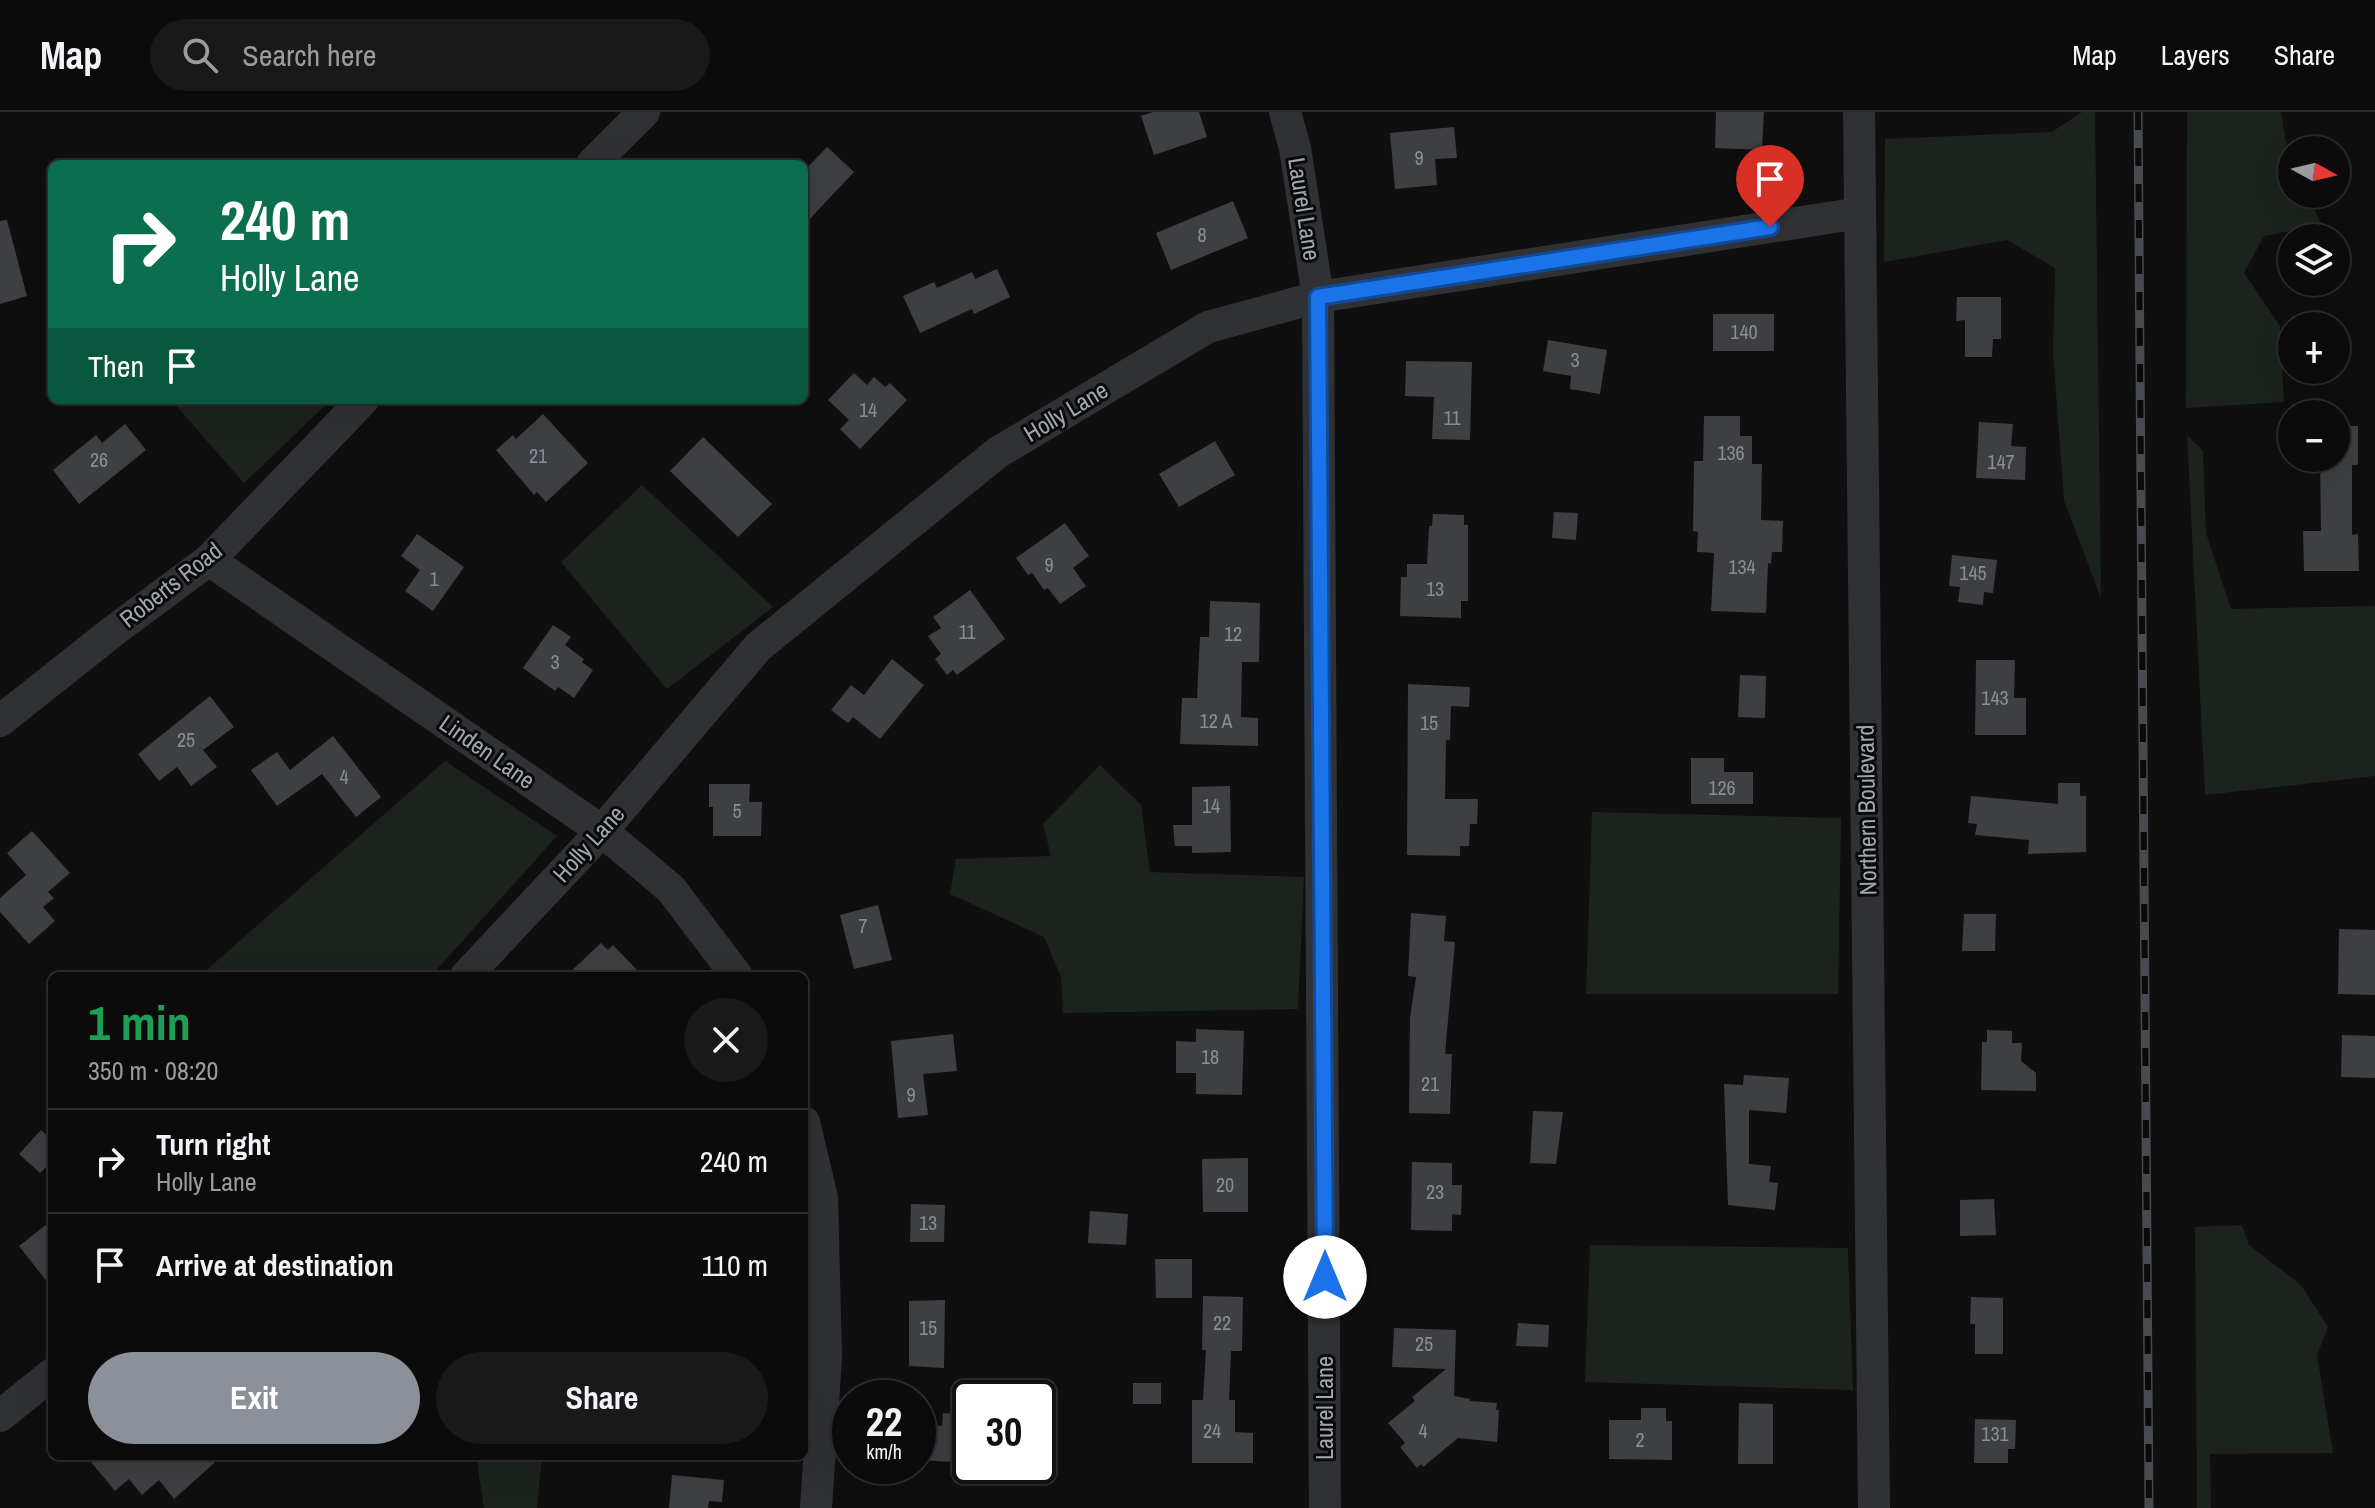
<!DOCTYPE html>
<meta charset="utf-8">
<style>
body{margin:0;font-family:"Archivo Narrow",sans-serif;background:#19191a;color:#f1f3f6;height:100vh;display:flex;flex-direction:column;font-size:30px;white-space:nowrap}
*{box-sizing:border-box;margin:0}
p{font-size:26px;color:#9a9b9d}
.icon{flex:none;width:44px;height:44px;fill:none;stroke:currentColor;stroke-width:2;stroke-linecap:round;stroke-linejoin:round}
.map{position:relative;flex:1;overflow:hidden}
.side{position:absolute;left:48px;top:860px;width:760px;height:488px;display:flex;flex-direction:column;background:#0b0b0c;border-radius:12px;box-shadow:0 8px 32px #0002,0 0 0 2px #2b2b2d}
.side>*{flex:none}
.hud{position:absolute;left:48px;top:48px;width:760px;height:244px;border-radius:12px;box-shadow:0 8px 32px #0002,0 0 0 2px #2b2b2d;background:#0b6e4f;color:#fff;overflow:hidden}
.needle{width:52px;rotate:98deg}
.controls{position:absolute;left:2278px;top:24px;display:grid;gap:16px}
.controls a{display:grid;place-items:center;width:72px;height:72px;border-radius:50%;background:#0b0b0c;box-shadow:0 8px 32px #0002,0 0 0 2px #2b2b2d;font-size:40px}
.speed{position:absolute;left:832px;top:1268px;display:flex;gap:16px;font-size:40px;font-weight:700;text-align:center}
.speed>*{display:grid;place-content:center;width:104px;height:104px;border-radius:50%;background:#0b0b0c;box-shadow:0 8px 32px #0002,0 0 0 2px #2b2b2d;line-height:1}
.speed small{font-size:20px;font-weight:400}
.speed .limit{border:4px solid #111;border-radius:12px;background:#fff;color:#111}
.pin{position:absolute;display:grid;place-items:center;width:68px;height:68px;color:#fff;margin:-82px -34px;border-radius:50% 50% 50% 0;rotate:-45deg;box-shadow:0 0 8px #0007}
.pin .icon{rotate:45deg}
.me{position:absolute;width:88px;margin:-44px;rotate:0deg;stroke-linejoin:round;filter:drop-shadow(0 0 6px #0008)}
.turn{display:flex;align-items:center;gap:28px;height:168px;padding:0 40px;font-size:36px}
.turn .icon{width:104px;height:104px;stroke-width:2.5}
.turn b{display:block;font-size:56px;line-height:68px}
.then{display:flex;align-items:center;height:76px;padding:0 40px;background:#0003;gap:16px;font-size:30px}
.round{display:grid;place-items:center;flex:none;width:84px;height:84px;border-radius:42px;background:#19191a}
.headline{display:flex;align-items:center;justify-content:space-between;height:136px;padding:0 40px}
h1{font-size:48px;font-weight:700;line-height:60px;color:#1e9e55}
.primary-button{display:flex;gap:16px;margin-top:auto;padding:16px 40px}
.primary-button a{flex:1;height:92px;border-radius:48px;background:#8c9099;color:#fff;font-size:32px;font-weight:700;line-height:92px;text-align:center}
.primary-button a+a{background:#19191a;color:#f1f3f6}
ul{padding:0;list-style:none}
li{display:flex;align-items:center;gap:24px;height:104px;padding:0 40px;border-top:2px solid #2b2b2d}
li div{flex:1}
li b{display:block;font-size:30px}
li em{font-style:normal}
header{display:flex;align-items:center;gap:48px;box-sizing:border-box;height:112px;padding:0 40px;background:#0b0b0c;border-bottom:2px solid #2b2b2d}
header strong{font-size:38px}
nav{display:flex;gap:44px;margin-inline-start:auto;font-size:28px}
.search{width:560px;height:72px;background:#19191a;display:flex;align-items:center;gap:20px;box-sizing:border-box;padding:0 28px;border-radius:44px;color:#9a9b9d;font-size:30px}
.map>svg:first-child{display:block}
.green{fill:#1c231c}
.building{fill:#3e3f43}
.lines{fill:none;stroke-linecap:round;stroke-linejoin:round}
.street{stroke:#303135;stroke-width:32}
.rail-casing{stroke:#474a4e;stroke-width:9}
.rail{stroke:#0a0a0b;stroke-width:6;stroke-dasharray:18;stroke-linecap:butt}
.route-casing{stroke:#114b97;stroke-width:20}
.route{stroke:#1a73e8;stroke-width:14}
.labels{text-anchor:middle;stroke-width:6;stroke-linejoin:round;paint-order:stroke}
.number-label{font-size:20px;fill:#888d95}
.street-label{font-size:24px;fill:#a1a7b0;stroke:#0a0a0b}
</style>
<header>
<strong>Map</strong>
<div class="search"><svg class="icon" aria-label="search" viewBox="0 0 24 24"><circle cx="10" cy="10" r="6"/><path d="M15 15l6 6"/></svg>Search here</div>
<nav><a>Map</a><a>Layers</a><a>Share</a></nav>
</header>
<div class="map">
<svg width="2375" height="1396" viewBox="0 0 2375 1396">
<rect width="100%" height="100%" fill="#0f0f10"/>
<g class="green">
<polygon points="2082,0 2095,0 2101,486 2064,388 2053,241 2055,156 2007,128 1884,150 1885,27 2052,20"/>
<path d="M 2187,0 L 2281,0 C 2285,29 2292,52 2292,82 L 2307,82 L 2322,113 L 2264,124 L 2244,161 L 2280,214 L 2284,290 L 2186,296 Z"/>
<polygon points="171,288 331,288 244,371"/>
<polygon points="2187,323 2203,339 2206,421 2231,497 2375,494 2375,664 2205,683"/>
<polygon points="642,373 773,495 667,577 561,450"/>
<polygon points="445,649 557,724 431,864 206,864 203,861"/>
<polygon points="1100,653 1141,693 1150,760 1304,765 1298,897 1063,901 1061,865 1044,825 950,782 956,747 1051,744 1043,712"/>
<polygon points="1592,700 1841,706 1838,882 1586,882"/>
<polygon points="2242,1113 2249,1133 2301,1173 2328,1215 2317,1243 2333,1341 2210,1342 2211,1396 2197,1396 2195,1115"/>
<polygon points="1590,1133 1848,1136 1853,1278 1585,1270"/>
<polygon points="476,1344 542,1344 537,1396 484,1396"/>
</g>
<g class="building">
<polygon points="1153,0 1199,0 1207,25 1154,43 1141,4"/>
<polygon points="1716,0 1764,0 1762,38 1715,36"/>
<polygon points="1454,15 1457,46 1435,47 1437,73 1395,77 1390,21"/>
<polygon points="827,35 854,60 804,113 804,59"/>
<polygon points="1233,89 1248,126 1171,158 1156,121"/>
<polygon points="7,108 27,184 0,192 0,109"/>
<polygon points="997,157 1010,185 974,202 972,197 920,221 903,184 934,170 937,176 972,160 975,167"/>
<polygon points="1957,185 2001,185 2001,227 1993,227 1992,245 1965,245 1965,208 1956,209"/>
<rect x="1713" y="202" width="61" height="37"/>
<polygon points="1548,228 1607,238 1600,282 1570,277 1571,264 1543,259"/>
<polygon points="1406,249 1472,250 1470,328 1432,327 1434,285 1405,284"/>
<polygon points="854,261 867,273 874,265 885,275 890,271 907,288 860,337 840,317 849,308 828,288"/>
<polygon points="543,302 588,351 546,390 537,380 534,383 496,338 513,323 516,327"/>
<polygon points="1704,304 1740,304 1740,324 1752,324 1752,352 1762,352 1761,408 1783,409 1782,440 1772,440 1771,452 1768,451 1766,501 1711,499 1714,441 1697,440 1698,420 1693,419 1694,349 1703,349"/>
<polygon points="1979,310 2013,312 2011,334 2026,335 2025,368 1976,366"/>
<polygon points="125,312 146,338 79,392 53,358 96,323 102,331"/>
<polygon points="2336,314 2358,314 2358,353 2352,353 2352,423 2358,422 2359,459 2304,459 2303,419 2321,419 2320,346 2336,346"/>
<polygon points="703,325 772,392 738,425 670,359"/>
<polygon points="1215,329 1235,363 1179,395 1159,362"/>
<polygon points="1554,400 1578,401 1576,428 1552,426"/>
<polygon points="1433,402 1464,403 1464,413 1468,413 1468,489 1461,489 1461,506 1400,504 1401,465 1407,465 1407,452 1427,452 1429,414 1432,414"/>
<polygon points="1065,411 1089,444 1073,456 1086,474 1060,492 1048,476 1044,478 1032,461 1028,463 1016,446"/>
<polygon points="417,422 464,455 433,499 405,479 420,458 401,444"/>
<polygon points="1952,443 1997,448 1993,481 1984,480 1983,493 1958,490 1960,475 1949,474"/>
<polygon points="970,478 1005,527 957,563 953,558 947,563 935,547 941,542 928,524 941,516 933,505"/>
<polygon points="1210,489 1260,491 1259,550 1242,550 1241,605 1258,606 1258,634 1180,632 1182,586 1197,586 1200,525 1209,525"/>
<polygon points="553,513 571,525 565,533 584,547 582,550 593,558 574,586 558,575 555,579 523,556"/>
<polygon points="892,547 924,573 880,627 853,605 848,611 831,598 851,573 864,583"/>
<polygon points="1976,548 2015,548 2014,586 2026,586 2026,623 1975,623"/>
<polygon points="1740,563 1766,564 1765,606 1738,605"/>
<polygon points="1408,572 1470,575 1469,595 1451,594 1450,628 1446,628 1445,687 1478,687 1477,712 1470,712 1469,734 1460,734 1460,744 1407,743"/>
<polygon points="210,584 234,615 203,638 217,655 191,674 177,655 159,669 138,642"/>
<polygon points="333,624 381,685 356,705 322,662 277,694 251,658 277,640 290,658"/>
<polygon points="1691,646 1724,646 1724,660 1753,660 1753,692 1691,692"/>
<polygon points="2058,671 2080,671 2080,684 2086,684 2086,740 2028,742 2029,728 1975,723 1977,712 1968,711 1971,684 2058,692"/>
<polygon points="709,672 750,672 749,690 762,690 761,724 713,724 713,695 709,695"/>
<polygon points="1230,674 1231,740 1192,741 1192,734 1175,734 1173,713 1192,713 1192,675"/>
<polygon points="32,719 70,761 48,780 54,786 43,795 55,809 29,832 0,800 0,786 26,763 7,741"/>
<polygon points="878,793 892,848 854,857 840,803"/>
<polygon points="1411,801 1446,804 1444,829 1455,830 1445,942 1452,942 1450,1002 1409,1001 1410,906 1416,865 1408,864"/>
<polygon points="1964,802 1996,802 1995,839 1962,839"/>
<polygon points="2339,817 2375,818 2375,883 2338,882"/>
<polygon points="601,831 608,838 613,833 643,864 566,864"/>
<polygon points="1196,917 1244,919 1242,983 1196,982 1196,961 1176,961 1176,929 1196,930"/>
<polygon points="1987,918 2012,919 2012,931 2022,931 2021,949 2036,961 2036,979 1981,978 1982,930 1987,930"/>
<polygon points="953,922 957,959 923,962 928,1003 898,1006 891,929"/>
<polygon points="2342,923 2375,924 2375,966 2341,965"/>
<polygon points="1744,963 1789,966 1786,1001 1749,998 1749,1052 1771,1054 1769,1070 1778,1071 1775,1098 1728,1093 1724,972 1743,973"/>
<polygon points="1533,999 1563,1000 1556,1052 1530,1051"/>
<polygon points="41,1018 52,1028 52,1049 40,1061 19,1042"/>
<polygon points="1248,1046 1248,1100 1203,1100 1202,1047"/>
<polygon points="1412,1050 1452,1051 1452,1073 1462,1073 1461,1103 1452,1102 1452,1119 1411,1118"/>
<polygon points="1994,1087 1996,1123 1960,1124 1960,1088"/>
<polygon points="911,1092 945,1093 944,1130 910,1130"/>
<polygon points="1090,1099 1128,1102 1126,1133 1088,1131"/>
<polygon points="52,1108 52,1176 19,1134"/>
<polygon points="1155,1147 1192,1147 1192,1186 1156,1186"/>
<polygon points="1203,1184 1243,1185 1242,1239 1231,1239 1229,1288 1235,1288 1235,1320 1253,1321 1253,1351 1192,1351 1192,1288 1203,1288 1206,1238 1202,1238"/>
<polygon points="1971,1185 2003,1186 2003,1242 1975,1242 1975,1212 1970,1212"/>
<polygon points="945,1188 944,1256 909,1254 909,1189"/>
<polygon points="1518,1211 1549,1213 1548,1235 1516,1234"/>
<polygon points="1394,1216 1456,1218 1454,1284 1470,1287 1470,1289 1497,1291 1496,1298 1499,1298 1497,1330 1458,1326 1423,1355 1421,1352 1417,1356 1400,1335 1405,1331 1388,1311 1415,1289 1412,1285 1446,1257 1392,1255"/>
<rect x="1133" y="1271" width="28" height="21"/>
<polygon points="1739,1291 1773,1292 1773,1352 1738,1352"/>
<polygon points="1641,1296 1666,1296 1666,1309 1672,1309 1672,1348 1609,1347 1609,1308 1641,1308"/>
<polygon points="943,1301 970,1303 970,1347 953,1346 952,1350 918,1348 918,1312 942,1314"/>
<polygon points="1975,1307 2016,1308 2015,1337 2008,1337 2008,1351 1974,1351"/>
<polygon points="86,1344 222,1344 174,1387 159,1368 142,1383 129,1367 115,1379"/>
<polygon points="672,1363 724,1368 722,1390 709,1389 708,1396 669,1396"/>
</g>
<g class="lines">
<g class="street">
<polyline points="1285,0 1295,36 1318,185 1325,1396"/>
<polyline points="1859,0 1874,1396"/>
<polyline points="592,52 644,0"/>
<polyline points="209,448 602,719 671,777 737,864"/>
<polyline points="0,609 116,517 209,448 363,288"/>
<polyline points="466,864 602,719 758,535 997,341 1208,215 1318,185 1860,101"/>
<polyline points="804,1010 822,1086 826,1246 816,1396"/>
<polyline points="0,1304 52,1262"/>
</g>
<g class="rail-casing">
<polyline id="rail" points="2138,0 2149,1396"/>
</g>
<use href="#rail" class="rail"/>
</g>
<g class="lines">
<g class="route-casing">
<polyline id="route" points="1325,1165 1318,185 1770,115"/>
</g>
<use href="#route" class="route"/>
</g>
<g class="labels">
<g class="number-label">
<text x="1419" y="53">9</text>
<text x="1202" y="130">8</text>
<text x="1744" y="227">140</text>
<text x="1575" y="255">3</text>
<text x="868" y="305">14</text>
<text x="1452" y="313">11</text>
<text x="1731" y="348">136</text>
<text x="538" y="351">21</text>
<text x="99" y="355">26</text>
<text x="2001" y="357">147</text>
<text x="1049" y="460">9</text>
<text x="1742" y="462">134</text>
<text x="1973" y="468">145</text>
<text x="434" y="474">1</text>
<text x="1435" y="484">13</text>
<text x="967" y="527">11</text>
<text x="1233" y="529">12</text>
<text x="555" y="557">3</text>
<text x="1995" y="593">143</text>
<text x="1216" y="616">12 A</text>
<text x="1429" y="618">15</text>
<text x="186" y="635">25</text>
<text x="344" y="672">4</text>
<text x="1722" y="683">126</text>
<text x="1211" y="701">14</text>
<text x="737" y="706">5</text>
<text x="863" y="821">7</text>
<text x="1210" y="952">18</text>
<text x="1430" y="979">21</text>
<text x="911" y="990">9</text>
<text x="1225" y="1080">20</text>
<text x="1435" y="1087">23</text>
<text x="928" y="1118">13</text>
<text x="1222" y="1218">22</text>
<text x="928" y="1223">15</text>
<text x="1424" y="1239">25</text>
<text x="1212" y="1326">24</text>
<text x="1423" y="1326">4</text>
<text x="1995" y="1329">131</text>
<text x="1640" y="1335">2</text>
</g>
<g class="street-label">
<text transform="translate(1304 97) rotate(81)" y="8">Laurel Lane</text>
<text transform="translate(1066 300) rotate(-31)" y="8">Holly Lane</text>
<text transform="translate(171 473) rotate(-38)" y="8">Roberts Road</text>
<text transform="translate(487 640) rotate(35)" y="8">Linden Lane</text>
<text transform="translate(1867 698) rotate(-91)" y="8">Northern Boulevard</text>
<text transform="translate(589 732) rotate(-48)" y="8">Holly Lane</text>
<text transform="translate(1325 1296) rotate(-90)" y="8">Laurel Lane</text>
</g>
</g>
</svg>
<div class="controls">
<a><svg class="needle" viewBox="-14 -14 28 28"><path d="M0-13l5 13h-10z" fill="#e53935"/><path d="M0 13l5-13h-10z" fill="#9a9b9d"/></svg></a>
<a><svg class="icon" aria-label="layers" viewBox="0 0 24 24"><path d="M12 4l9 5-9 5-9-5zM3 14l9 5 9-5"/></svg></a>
<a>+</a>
<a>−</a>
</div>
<div class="speed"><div>22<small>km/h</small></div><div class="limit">30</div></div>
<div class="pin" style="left:1770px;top:115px;background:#d93025"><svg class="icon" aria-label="arrive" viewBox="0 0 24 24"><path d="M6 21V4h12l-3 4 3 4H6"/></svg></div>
<svg class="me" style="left:1325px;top:1165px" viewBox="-20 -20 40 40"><circle r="19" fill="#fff"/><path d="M0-13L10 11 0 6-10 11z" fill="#1a73e8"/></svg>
<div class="hud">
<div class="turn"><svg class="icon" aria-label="right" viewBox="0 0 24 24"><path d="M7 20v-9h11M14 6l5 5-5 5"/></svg><div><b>240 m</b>Holly Lane</div></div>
<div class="then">Then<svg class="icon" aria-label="arrive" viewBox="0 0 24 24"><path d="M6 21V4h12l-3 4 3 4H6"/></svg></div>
</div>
<section class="side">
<div class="headline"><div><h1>1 min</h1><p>350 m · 08:20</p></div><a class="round"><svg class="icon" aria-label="close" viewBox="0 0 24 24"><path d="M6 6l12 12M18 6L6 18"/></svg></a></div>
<ul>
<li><svg class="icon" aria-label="right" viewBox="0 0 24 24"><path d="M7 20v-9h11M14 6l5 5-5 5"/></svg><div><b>Turn right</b><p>Holly Lane</p></div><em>240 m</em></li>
<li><svg class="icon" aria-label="arrive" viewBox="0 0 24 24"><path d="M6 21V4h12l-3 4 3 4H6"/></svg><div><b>Arrive at destination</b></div><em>110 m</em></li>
</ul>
<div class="primary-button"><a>Exit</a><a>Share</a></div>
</section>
</div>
